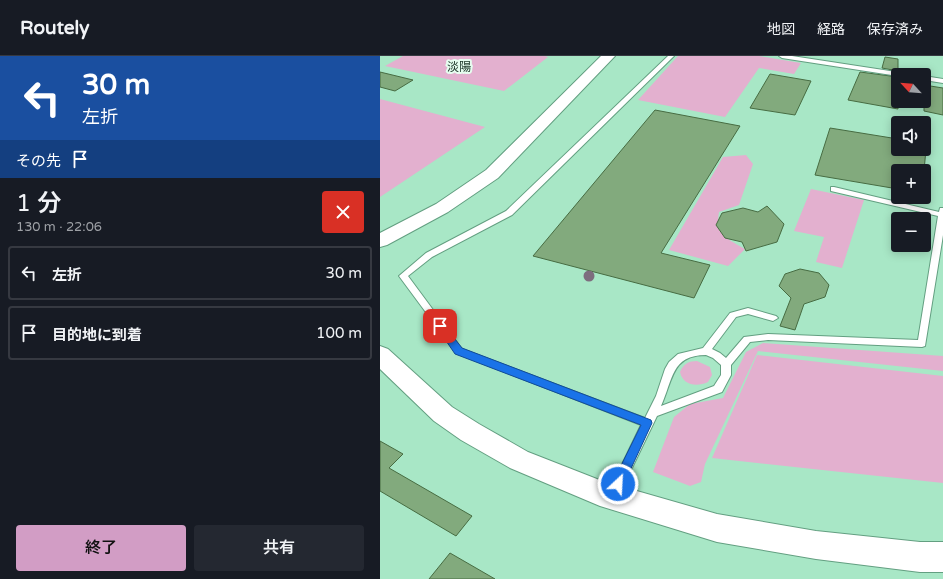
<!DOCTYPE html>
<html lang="ja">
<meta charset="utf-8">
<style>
body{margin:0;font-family:"Varela Round","Noto Sans JP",sans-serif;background:#242831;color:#f1f3f6;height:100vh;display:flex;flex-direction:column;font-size:15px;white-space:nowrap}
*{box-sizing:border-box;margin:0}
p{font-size:13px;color:#9ea1a6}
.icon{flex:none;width:22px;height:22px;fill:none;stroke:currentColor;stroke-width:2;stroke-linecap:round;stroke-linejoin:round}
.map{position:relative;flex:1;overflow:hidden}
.panel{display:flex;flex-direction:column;background:#171b24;width:380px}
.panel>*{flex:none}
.top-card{background:#1a4fa0;color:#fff;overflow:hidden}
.needle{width:26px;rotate:296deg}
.tools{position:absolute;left:511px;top:12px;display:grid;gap:8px}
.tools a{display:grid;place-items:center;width:40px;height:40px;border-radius:4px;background:#171b24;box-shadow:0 2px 10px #0003;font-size:20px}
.pin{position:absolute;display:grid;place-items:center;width:34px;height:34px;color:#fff;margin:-17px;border-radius:8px;box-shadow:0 2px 6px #0006}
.me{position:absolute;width:44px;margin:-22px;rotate:25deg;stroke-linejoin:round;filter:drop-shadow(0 0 3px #0008)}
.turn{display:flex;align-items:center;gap:14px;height:84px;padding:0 16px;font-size:18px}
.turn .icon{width:52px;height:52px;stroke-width:2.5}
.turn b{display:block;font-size:28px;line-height:34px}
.then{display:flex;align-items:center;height:38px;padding:0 16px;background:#0003;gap:8px;font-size:15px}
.round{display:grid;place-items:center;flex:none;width:42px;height:42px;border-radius:4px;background:#242831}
.summary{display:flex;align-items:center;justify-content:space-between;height:68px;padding:0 16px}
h1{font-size:24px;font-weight:600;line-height:30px}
.cta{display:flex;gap:8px;margin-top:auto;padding:8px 16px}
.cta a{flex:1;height:46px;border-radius:4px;background:#d29dc5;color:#111;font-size:16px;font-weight:600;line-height:46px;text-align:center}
.cta a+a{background:#242831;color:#f1f3f6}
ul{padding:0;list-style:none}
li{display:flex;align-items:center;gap:12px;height:54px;margin:0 8px 6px;padding:0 8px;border:2px solid #363941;border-radius:4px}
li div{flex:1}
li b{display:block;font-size:15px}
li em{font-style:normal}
header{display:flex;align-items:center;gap:24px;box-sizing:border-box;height:56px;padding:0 20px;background:#171b24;border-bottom:1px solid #363941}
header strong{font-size:19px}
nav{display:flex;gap:22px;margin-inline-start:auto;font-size:14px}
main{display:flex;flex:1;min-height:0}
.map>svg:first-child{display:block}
.green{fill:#e3b0cf}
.building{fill:#82aa7d;stroke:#476c42}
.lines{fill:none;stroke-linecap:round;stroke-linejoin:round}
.service-casing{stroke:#639f81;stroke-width:2}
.tertiary-casing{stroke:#639f81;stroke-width:2}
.service{fill:#fff;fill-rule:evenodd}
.tertiary{fill:#fff;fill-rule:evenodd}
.tree{fill:#7d6d7e}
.route{fill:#1a73e8;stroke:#114b97}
.labels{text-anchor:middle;stroke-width:4;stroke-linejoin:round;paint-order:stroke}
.far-quarter-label{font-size:12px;fill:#193326;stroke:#e6fef0}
</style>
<header>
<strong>Routely</strong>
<nav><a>地図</a><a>経路</a><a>保存済み</a></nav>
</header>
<main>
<section class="panel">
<div class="top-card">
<div class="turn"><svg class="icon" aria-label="left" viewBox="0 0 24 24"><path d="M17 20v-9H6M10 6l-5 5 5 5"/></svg><div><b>30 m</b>左折</div></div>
<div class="then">その先<svg class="icon" aria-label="arrive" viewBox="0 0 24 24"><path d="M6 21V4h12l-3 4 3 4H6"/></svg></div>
</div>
<div class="summary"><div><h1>1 分</h1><p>130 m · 22:06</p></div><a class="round" style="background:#d93025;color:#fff"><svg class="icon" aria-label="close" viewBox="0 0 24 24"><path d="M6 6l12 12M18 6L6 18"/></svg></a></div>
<ul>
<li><svg class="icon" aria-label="left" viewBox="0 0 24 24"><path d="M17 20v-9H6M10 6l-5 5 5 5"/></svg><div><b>左折</b></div><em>30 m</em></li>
<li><svg class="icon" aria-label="arrive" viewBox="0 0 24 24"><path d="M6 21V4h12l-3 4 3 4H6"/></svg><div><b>目的地に到着</b></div><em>100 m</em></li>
</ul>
<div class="cta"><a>終了</a><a>共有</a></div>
</section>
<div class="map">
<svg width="563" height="523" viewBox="0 0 563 523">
<rect width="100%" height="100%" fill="#a8e7c6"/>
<g class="green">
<polygon points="23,0 165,0 168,1 124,35 5,10"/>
<polygon points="298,0 379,0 421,7 414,18 379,12 345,61 258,44"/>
<polygon points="0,43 105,71 0,141"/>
<path d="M 366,99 L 373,108 L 359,149 L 339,156 C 335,179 348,183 365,193 L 348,210 L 289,194 L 343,101 Z"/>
<polygon points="431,133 484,144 462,212 436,206 444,181 414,175"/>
<polygon points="383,287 563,300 563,315 378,295 325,408 321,426 310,430 273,416 294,361 310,348 343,342 366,296"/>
<polygon points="377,299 563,320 563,427 332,402"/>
<path d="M 317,305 L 330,311 L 332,319 L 328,326 C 317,331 303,330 300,316 C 303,308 309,305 317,305 Z"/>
</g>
<g class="building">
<polygon points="505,1 518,3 518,15 502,12"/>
<polygon points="0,16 33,24 15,35 0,31"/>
<polygon points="480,16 518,21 518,53 468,44"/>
<polygon points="390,18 431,25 415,59 370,52"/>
<polygon points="544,29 563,32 563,59 544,55"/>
<polygon points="275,54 360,70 281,197 330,209 314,242 153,200"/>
<polygon points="450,72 518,83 518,93 546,93 544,115 518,115 518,133 435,119"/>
<polygon points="387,150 404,168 397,186 366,195 362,186 345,182 336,169 342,157 363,152 378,156"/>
<polygon points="420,213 439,217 449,229 445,241 424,248 415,274 400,270 411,242 399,230 405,218"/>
<polygon points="0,385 23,398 9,412 92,460 76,480 0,435"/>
<polygon points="70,497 115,523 49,523"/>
</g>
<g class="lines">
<g class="service-casing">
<g id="service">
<path d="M 288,0 L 294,0 L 132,159 L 52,201 L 28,220 L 82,293 L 265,362 L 276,340 L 285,313 L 289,306 L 298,298 L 323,292 L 350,257 L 368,252 L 396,260 L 398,262 L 393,265 L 368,258 L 356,261 L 332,293 L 340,297 L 346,302 L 364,281 L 388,278 L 538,284 L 558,160 L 451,135 L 451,131 L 454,131 L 559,156 L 560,152 L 563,152 L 563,179 L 545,290 L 542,291 L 388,284 L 370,286 L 351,309 L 351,319 L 342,336 L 277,360 L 237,443 L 233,444 L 229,443 L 227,439 L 261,369 L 76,297 L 19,220 L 46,197 L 126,155 ZM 326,299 L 333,302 L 341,309 L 341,319 L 334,330 L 281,350 C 293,324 291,299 326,299 Z"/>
<polygon points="399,0 412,0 523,17 526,19 518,20 402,2"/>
<polygon points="544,20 563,23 563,27 544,24"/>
</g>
</g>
<g class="tertiary-casing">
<g id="tertiary">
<polygon points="221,0 235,0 118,122 68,156 7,189 0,191 0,177 56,148 106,114"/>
<polygon points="0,290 8,293 72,351 99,368 148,396 222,425 337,458 436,475 540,486 563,486 563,516 540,516 436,503 337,486 220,450 130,412 81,384 54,365 0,313"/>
</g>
</g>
<use href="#service" class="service"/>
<use href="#tertiary" class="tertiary"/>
</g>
<circle class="tree" cx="209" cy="220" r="5.5"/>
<polygon class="route" points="60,267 63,268 82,292 271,364 272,367 242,432 238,433 234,432 232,428 261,369 75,298 56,270"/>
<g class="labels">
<g class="far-quarter-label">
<text x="79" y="15">淡陽</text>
</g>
</g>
</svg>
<div class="tools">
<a><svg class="needle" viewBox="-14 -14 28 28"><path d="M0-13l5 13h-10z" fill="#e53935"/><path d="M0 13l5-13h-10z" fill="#9ea1a6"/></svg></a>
<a><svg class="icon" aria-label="sound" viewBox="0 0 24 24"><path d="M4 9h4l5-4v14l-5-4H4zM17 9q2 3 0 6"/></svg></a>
<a>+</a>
<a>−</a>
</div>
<div class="pin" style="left:60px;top:270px;background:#d93025"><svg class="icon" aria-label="arrive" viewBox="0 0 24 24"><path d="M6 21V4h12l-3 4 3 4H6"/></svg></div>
<svg class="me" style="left:238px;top:428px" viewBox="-20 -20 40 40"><circle r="17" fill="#1a73e8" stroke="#fff" stroke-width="3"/><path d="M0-11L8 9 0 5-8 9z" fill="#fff"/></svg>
</div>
</main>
